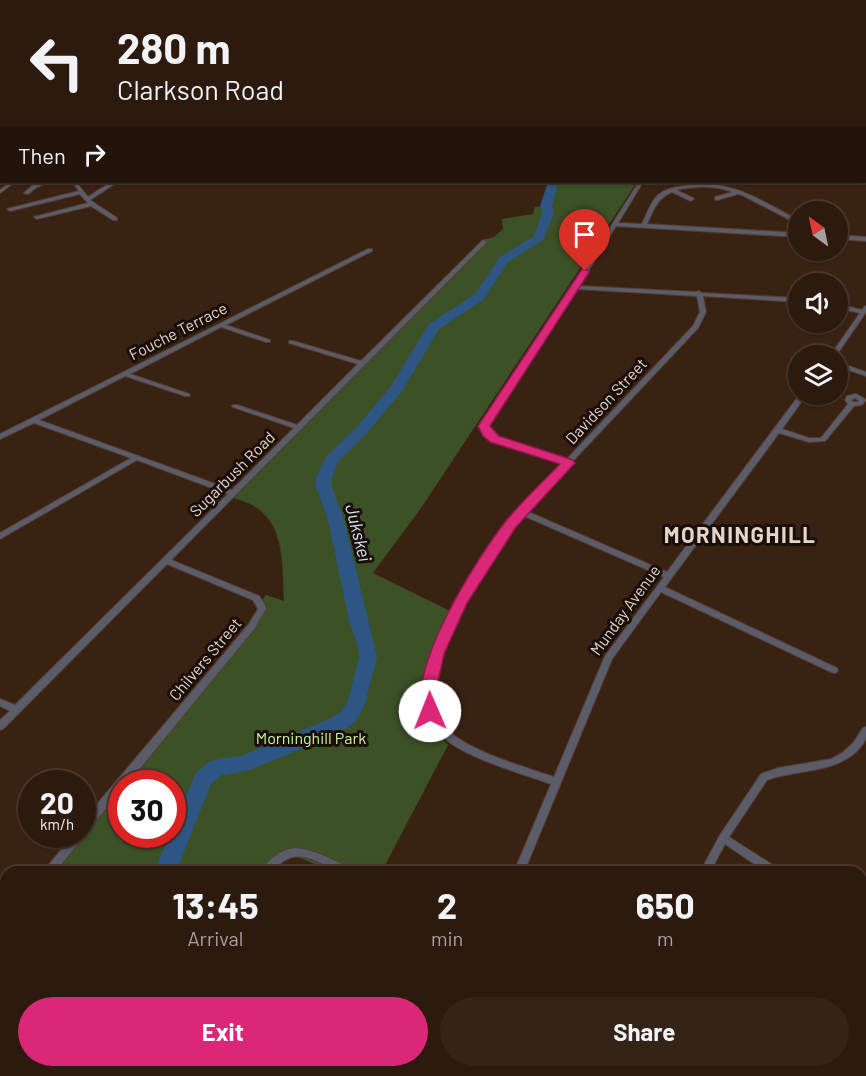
<!DOCTYPE html>
<style>
body{margin:0;font-family:Barlow,sans-serif;background:#342317;color:#f1f3f6;height:100vh;display:flex;flex-direction:column;font-size:22px;white-space:nowrap}
*{box-sizing:border-box;margin:0}
p{font-size:20px;color:#a6a19e}
.icon{flex:none;width:33px;height:33px;fill:none;stroke:currentColor;stroke-width:2;stroke-linecap:round;stroke-linejoin:round}
.map{position:relative;flex:1;overflow:hidden}
.panel{position:absolute;left:0px;top:866px;width:867px;height:212px;display:flex;flex-direction:column;background:#2c1a0e;border-radius:18px 18px 0 0;box-shadow:0 2px 4px #0004,0 0 0 2px #48382e}
.panel>*{flex:none}
.banner{position:absolute;left:0px;top:0px;width:867px;height:183px;box-shadow:0 2px 4px #0004,0 0 0 2px #48382e;background:#2c1a0e;color:#f1f3f6;overflow:hidden}
.needle{width:39px;rotate:327deg}
.controls{position:absolute;left:788px;top:201px;display:grid;gap:12px}
.controls a{display:grid;place-items:center;width:60px;height:60px;border-radius:50%;background:#2c1a0e;box-shadow:0 2px 4px #0004,0 0 0 2px #48382e;font-size:30px}
.speed{position:absolute;left:18px;top:770px;display:flex;gap:12px;font-size:30px;font-weight:700;text-align:center}
.speed>*{display:grid;place-content:center;width:78px;height:78px;border-radius:50%;background:#2c1a0e;box-shadow:0 2px 4px #0004,0 0 0 2px #48382e;line-height:1}
.speed small{font-size:15px;font-weight:400}
.speed .limit{border:9px solid #d22;background:#fff;color:#111}
.pin{position:absolute;display:grid;place-items:center;width:51px;height:51px;color:#fff;margin:-62px -26px;border-radius:50% 50% 50% 0;rotate:-45deg;box-shadow:0 0 6px #0007}
.pin .icon{rotate:45deg}
.me{position:absolute;width:66px;margin:-33px;rotate:359deg;stroke-linejoin:round;filter:drop-shadow(0 0 4px #0008)}
.turn{display:flex;align-items:center;gap:21px;height:126px;padding:0 18px;font-size:27px}
.turn .icon{width:78px;height:78px;stroke-width:2.5}
.turn b{display:block;font-size:42px;line-height:51px}
.then{display:flex;align-items:center;height:57px;padding:0 18px;background:#0003;gap:12px;font-size:22px}
.eta{display:flex;justify-content:space-evenly;align-items:center;height:102px;text-align:center}
.eta b{font-size:36px;font-weight:700;line-height:42px}
.button{display:flex;gap:12px;margin-top:auto;padding:12px 18px}
.button a{flex:1;height:69px;border-radius:36px;background:#db2777;color:#fff;font-size:24px;font-weight:700;line-height:69px;text-align:center}
.button a+a{background:#342317;color:#f1f3f6}
.map>svg:first-child{display:block}
.green{fill:#3c5126;fill-rule:evenodd}
.lines{fill:none;stroke-linecap:round;stroke-linejoin:round}
.river{fill:#2e5684;fill-rule:evenodd}
.street-casing{stroke:#553e30;stroke-width:2}
.street{fill:#5b5c69;fill-rule:evenodd}
.route{fill:#db2777;stroke:#8e194d;stroke-width:1.5}
.labels{text-anchor:middle;stroke-width:6;stroke-linejoin:round;paint-order:stroke}
.street-label{font-size:16px;fill:#e5d4ca;stroke:#190e08}
.park-label{font-size:16px;fill:#c9f49f;stroke:#190e08}
.water-label{font-size:18px;font-style:italic;fill:#d6e2f1;stroke:#190e08}
.district-label{font-size:22px;font-weight:bold;letter-spacing:1.5px;fill:#e5d4ca;stroke:#190e08}
</style>
<div class="map">
<svg width="866" height="1076" viewBox="0 0 866 1076">
<rect width="100%" height="100%" fill="#3a2213"/>
<path class="green" d="M 553,182 L 637,182 L 421,508 L 373,573 L 452,612 L 433,653 L 428,713 L 437,734 L 448,745 L 382,871 C 367,871 350,873 335,871 C 311,869 292,840 273,871 L 46,872 L 82,834 L 83,827 L 247,625 L 266,595 L 284,601 C 282,570 286,528 257,508 C 249,502 235,499 226,495 L 483,240 L 494,237 L 503,229 L 502,219 L 533,214 L 535,207 L 546,206 ZM 122,783 L 172,783 L 172,834 L 122,834 Z"/>
<g class="lines">
<g class="river">
<rect x="741" y="0" width="8" height="2"/>
<polygon points="548,182 558,182 552,206 554,213 543,240 508,262 483,300 439,329 402,391 367,433 338,462 332,477 332,487 344,520 377,657 364,707 355,722 341,732 250,770 222,775 211,784 176,872 154,872 170,834 172,834 172,828 196,773 207,763 218,759 241,756 327,720 341,712 348,701 359,657 357,643 349,621 328,520 316,487 316,477 326,457 357,427 391,386 429,324 475,294 500,257 534,236 542,213 540,206"/>
<rect x="47" y="1071" width="26" height="5"/>
</g>
<g class="street-casing">
<g id="street">
<rect x="235" y="0" width="4" height="2"/>
<polygon points="284,0 287,1 277,2"/>
<rect x="340" y="0" width="4" height="2"/>
<polygon points="552,0 557,0 555,2 550,2"/>
<polygon points="662,0 666,0 664,2 660,2"/>
<rect x="0" y="25" width="2" height="2"/>
<rect x="0" y="50" width="2" height="3"/>
<rect x="0" y="58" width="2" height="2"/>
<rect x="0" y="97" width="2" height="2"/>
<rect x="0" y="132" width="2" height="3"/>
<rect x="0" y="140" width="2" height="3"/>
<rect x="0" y="159" width="2" height="3"/>
<polygon points="11,182 15,182 0,193 0,190"/>
<polygon points="44,182 49,182 37,187 28,194 24,193 33,185"/>
<polygon points="72,182 76,182 88,197 111,182 116,182 116,183 90,200 117,218 117,220 113,220 91,206 37,219 34,217 88,203 80,194 10,211 7,209 79,191"/>
<path d="M 639,182 L 643,182 L 618,223 L 642,224 C 647,214 650,203 658,195 C 665,189 675,187 684,186 C 730,178 760,200 798,220 L 798,224 L 742,195 L 738,194 L 717,200 L 715,199 L 715,197 L 733,192 C 714,185 696,186 676,190 L 693,198 L 694,199 L 691,201 L 672,192 C 657,198 653,211 647,224 L 798,233 L 798,237 L 616,226 L 579,286 L 697,292 L 699,291 L 702,293 L 798,298 L 798,302 L 703,296 L 706,312 L 698,328 L 572,462 L 571,465 L 569,465 L 526,511 L 667,572 L 800,394 L 807,394 L 782,429 L 809,438 L 821,438 L 848,404 L 845,400 L 847,396 L 856,394 L 865,399 L 866,400 L 862,405 L 854,406 L 825,441 L 809,442 L 779,433 L 665,587 L 837,668 L 838,670 L 837,672 L 834,673 L 831,672 L 661,592 L 612,659 L 524,872 L 514,872 L 551,784 C 521,773 464,758 442,736 C 434,728 427,716 425,704 C 417,650 484,550 519,510 C 533,494 548,479 563,463 L 497,442 C 486,436 482,434 482,421 L 572,287 ZM 577,289 L 697,296 L 700,312 L 693,326 L 566,460 L 501,440 L 493,435 L 488,429 L 488,421 ZM 855,398 L 859,401 L 858,402 L 854,402 L 851,400 ZM 522,515 L 664,577 L 605,656 L 554,777 C 525,767 471,752 449,731 C 442,725 437,717 435,708 C 433,702 434,696 434,690 C 438,630 486,561 522,515 Z"/>
<polygon points="837,235 866,237 866,241 837,239"/>
<polygon points="484,240 487,242 486,243 303,427 302,429 300,430 171,560 259,596 264,603 266,609 255,628 128,783 122,783 122,790 85,833 83,837 55,872 43,872 74,834 82,834 82,822 249,624 258,609 253,600 167,564 3,729 0,730 0,720 10,711 0,706 0,699 15,705 228,494 137,460 0,539 0,533 131,458 34,423 0,439 0,434 368,249 372,249 372,251 226,325 270,340 270,342 266,342 221,327 130,374 189,394 190,395 189,396 185,396 125,376 39,420 232,490 294,428 233,407 232,406 233,405 237,405 297,425 358,364 289,343 289,341 293,341 361,361 482,241"/>
<polygon points="837,304 862,310 864,307 866,306 866,312 836,356 830,356 860,313 837,308"/>
<polygon points="837,362 866,372 866,376 837,366"/>
<path d="M 866,727 C 866,731 866,734 866,737 C 865,742 860,748 856,752 C 831,774 797,769 767,780 L 729,837 L 779,869 L 780,872 L 766,872 L 725,844 L 710,872 L 700,872 L 720,835 L 761,774 L 778,768 L 831,759 L 842,753 L 853,743 L 863,728 Z"/>
<path d="M 294,848 C 315,849 333,860 352,869 L 353,872 C 348,872 342,872 338,872 C 333,871 329,867 325,865 C 303,854 289,851 272,872 L 261,872 C 269,858 279,851 294,848 Z"/>
<polygon points="6,917 6,930 0,934 0,921"/>
<polygon points="0,950 6,953 6,964 0,961"/>
<polygon points="201,1071 218,1071 222,1076 205,1076"/>
<polygon points="430,1071 442,1071 440,1076 428,1076"/>
<polygon points="494,1071 506,1071 503,1076 491,1076"/>
</g>
</g>
<use href="#street" class="street"/>
</g>
<path class="route" d="M 582,269 L 590,271 L 490,426 L 499,436 L 573,460 L 575,463 L 516,527 L 467,603 L 444,654 L 436,691 L 438,711 L 436,715 L 430,717 L 425,715 C 403,673 479,555 506,521 C 522,501 542,483 560,464 L 490,442 L 483,436 L 478,426 Z"/>
<g class="labels">
<g class="street-label">
<text transform="translate(178 331) rotate(-27)" y="6">Fouche Terrace</text>
<text transform="translate(606 401) rotate(-47)" y="6">Davidson Street</text>
<text transform="translate(232 474) rotate(-45)" y="6">Sugarbush Road</text>
<text transform="translate(625 610) rotate(-54)" y="6">Munday Avenue</text>
<text transform="translate(205 659) rotate(-50)" y="6">Chilvers Street</text>
</g>
<g class="park-label">
<text x="311" y="744">Morninghill Park</text>
</g>
<g class="water-label">
<text transform="translate(358 533) rotate(76)" y="6">Jukskei</text>
</g>
<g class="district-label">
<text x="740" y="543">MORNINGHILL</text>
</g>
</g>
</svg>
<div class="controls">
<a><svg class="needle" viewBox="-14 -14 28 28"><path d="M0-13l5 13h-10z" fill="#e53935"/><path d="M0 13l5-13h-10z" fill="#a6a19e"/></svg></a>
<a><svg class="icon" aria-label="sound" viewBox="0 0 24 24"><path d="M4 9h4l5-4v14l-5-4H4zM17 9q2 3 0 6"/></svg></a>
<a><svg class="icon" aria-label="layers" viewBox="0 0 24 24"><path d="M12 4l9 5-9 5-9-5zM3 14l9 5 9-5"/></svg></a>
</div>
<div class="speed"><div>20<small>km/h</small></div><div class="limit">30</div></div>
<div class="pin" style="left:585px;top:271px;background:#d93025"><svg class="icon" aria-label="arrive" viewBox="0 0 24 24"><path d="M6 21V4h12l-3 4 3 4H6"/></svg></div>
<svg class="me" style="left:430px;top:711px" viewBox="-20 -20 40 40"><circle r="19" fill="#fff"/><path d="M0-13L10 11 0 6-10 11z" fill="#db2777"/></svg>
<div class="banner">
<div class="turn"><svg class="icon" aria-label="left" viewBox="0 0 24 24"><path d="M17 20v-9H6M10 6l-5 5 5 5"/></svg><div><b>280 m</b>Clarkson Road</div></div>
<div class="then">Then<svg class="icon" aria-label="right" viewBox="0 0 24 24"><path d="M7 20v-9h11M14 6l5 5-5 5"/></svg></div>
</div>
<section class="panel">
<div class="eta">
<div><b>13:45</b><p>Arrival</p></div>
<div><b>2</b><p>min</p></div>
<div><b>650</b><p>m</p></div>
</div>
<div class="button"><a>Exit</a><a>Share</a></div>
</section>
</div>
